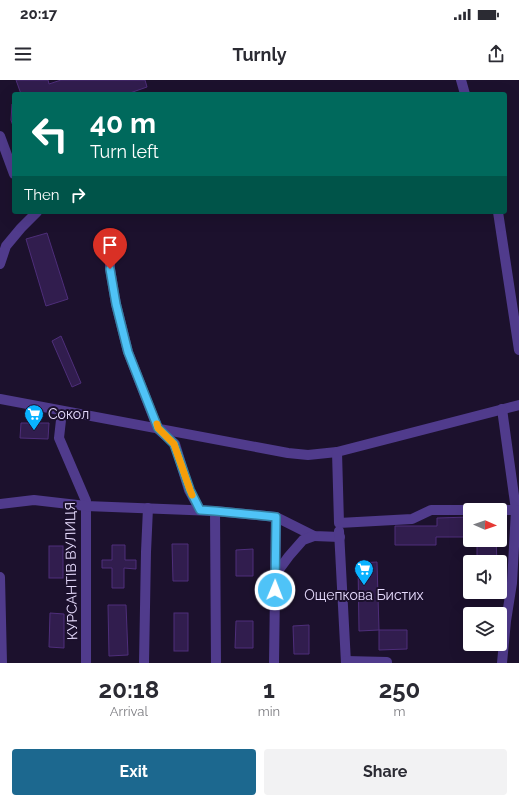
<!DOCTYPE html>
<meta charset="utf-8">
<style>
body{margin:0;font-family:Raleway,sans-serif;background:#f2f2f3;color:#2b2b33;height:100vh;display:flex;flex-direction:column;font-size:15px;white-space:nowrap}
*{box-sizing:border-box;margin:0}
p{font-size:13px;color:#7c7c81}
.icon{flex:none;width:22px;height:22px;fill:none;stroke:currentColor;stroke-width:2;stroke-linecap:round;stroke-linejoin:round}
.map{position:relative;height:583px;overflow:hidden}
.panel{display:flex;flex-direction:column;background:#fff;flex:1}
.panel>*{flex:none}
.guide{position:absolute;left:12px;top:12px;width:495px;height:122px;border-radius:4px;box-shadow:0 4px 16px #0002;background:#00695c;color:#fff;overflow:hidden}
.needle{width:26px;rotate:92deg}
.buttons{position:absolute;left:463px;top:423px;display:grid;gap:8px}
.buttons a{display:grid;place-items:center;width:44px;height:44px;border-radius:4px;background:#fff;box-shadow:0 4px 16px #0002;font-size:20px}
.pin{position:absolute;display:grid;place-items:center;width:34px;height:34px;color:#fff;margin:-41px -17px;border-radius:50% 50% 50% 0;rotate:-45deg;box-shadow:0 0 4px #0007}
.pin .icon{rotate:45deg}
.me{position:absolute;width:44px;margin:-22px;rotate:1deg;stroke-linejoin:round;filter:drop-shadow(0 0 3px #0008)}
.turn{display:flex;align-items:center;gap:14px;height:84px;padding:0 12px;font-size:18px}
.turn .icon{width:52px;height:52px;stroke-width:2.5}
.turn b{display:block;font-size:28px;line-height:34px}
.then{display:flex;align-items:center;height:38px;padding:0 12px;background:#0003;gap:8px;font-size:15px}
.eta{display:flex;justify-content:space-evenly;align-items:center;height:68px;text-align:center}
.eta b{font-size:24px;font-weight:700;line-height:28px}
.action{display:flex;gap:8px;margin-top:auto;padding:8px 12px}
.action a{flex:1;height:46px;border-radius:4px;background:#1c688f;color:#fff;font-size:16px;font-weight:700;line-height:46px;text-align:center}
.action a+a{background:#f2f2f3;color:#2b2b33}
.status{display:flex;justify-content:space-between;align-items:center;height:28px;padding:0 20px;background:#fff;direction:ltr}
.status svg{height:11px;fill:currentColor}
header{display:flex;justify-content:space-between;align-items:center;height:52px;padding:0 12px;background:#fff;font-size:18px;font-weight:700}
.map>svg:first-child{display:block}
.building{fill:#311d4e;stroke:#4e2e7a}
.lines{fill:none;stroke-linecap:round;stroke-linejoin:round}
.minor{stroke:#503b8c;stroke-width:10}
.route-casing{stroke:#337fa1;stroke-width:10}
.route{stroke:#4fc3f7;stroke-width:7}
.slow{stroke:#f59e0b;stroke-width:7}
.labels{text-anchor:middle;stroke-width:4;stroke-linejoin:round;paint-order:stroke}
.poi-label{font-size:14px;fill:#e8ddff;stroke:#1c112d;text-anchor:start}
.street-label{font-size:14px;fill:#e8ddff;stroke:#1c112d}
</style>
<div class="status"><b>20:17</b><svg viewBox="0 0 49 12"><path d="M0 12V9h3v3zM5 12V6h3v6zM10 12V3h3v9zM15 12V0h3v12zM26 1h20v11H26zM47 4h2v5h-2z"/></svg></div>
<header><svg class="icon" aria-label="menu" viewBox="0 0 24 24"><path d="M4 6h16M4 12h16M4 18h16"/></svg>Turnly<svg class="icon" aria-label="share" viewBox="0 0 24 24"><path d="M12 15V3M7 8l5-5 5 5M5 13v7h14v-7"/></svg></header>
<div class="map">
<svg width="519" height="583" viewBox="0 0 519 583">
<rect width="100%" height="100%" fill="#1c112d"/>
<g class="building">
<polygon points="16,0 48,0 49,4 61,0 145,0 147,7 127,14 21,14"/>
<polygon points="14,22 14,49 11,40 12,24"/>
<polygon points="47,153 68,219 46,226 26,159"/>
<polygon points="61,256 81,303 72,307 52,261"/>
<polygon points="21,343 49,343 48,359 20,358"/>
<polygon points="470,437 470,457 436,457 436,465 395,465 395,446 437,446 437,438"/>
<polygon points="477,460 496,460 497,482 477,482"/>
<polygon points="172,464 188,464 188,501 173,501"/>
<polygon points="112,465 125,465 125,480 136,480 136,489 124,488 124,508 112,508 112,488 102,488 102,480 112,480"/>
<rect x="49" y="466" width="14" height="32"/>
<polygon points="253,469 253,496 236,496 236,470"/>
<polygon points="377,482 379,550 359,551 358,483"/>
<polygon points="108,525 126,525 128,575 109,576"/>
<polygon points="50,533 64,534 64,568 49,567"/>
<rect x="174" y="533" width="14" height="38"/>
<polygon points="236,541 253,541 253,568 235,568"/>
<polygon points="309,545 309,574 294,574 293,546"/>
<polygon points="379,550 407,550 407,569 379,570"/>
</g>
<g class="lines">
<g class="minor">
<polyline points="461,0 465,14"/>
<polyline points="0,56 14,94"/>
<polyline points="498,132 519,270"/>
<polyline points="110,162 110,189 116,224 128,272 158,349 175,364 189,410 200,430"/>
<polyline points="0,184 6,166 21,148 37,132"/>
<polyline points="0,319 288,373 308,375 337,372 519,325"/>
<polyline points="502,329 516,430 512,503 506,541 502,583"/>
<polyline points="62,331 59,358 86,421 86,583"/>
<polyline points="337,372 339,443 412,439 431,430 470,430"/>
<polyline points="0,424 34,420 86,426 215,431 276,437 314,456 340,457"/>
<polyline points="500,430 516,430"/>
<polyline points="215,431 216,583"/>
<polyline points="339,451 346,583"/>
<polyline points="275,495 289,476 303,460 314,456"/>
<polyline points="0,497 2,583"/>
<polyline points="346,581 387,582 387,583"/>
<polyline points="144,583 146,472 148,428"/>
<polyline points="274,583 276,437"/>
</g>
</g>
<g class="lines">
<g class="route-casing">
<polyline id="route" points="110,189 116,224 128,272 158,348 174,364 190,410 200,430 215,431 276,437 275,510"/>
</g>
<use href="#route" class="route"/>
<polyline class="slow" points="157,344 158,348 174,364 190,410 192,415"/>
</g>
<defs>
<g id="supermarket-pin" transform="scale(1)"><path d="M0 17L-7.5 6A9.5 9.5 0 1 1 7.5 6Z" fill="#09b2ff" stroke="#1c112d"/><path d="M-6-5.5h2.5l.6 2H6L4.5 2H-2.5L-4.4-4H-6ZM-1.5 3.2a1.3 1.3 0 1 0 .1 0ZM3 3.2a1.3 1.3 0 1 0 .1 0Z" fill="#fff"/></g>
</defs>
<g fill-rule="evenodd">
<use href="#supermarket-pin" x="34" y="334"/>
<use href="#supermarket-pin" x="364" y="489"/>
</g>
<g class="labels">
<g class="poi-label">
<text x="48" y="339">Сокол</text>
<text x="364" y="520" text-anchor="middle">Ощепкова Бистих</text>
</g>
<g class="street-label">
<text transform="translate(71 491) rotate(-91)" y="5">КУРСАНТІВ ВУЛИЦЯ</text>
</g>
</g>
</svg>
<div class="buttons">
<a><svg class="needle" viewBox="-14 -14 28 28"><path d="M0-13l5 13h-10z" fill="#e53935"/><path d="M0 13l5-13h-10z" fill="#7c7c81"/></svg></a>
<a><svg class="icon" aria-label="sound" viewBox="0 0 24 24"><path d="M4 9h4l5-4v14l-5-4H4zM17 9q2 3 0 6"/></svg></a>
<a><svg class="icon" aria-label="layers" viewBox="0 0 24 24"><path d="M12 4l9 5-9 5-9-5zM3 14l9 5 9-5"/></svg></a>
</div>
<div class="pin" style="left:110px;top:189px;background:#d93025"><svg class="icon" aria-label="arrive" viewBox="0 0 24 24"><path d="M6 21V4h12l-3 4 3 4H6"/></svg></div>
<svg class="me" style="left:275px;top:510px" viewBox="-20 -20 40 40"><circle r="17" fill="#4fc3f7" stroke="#fff" stroke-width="3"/><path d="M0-11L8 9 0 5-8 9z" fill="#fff"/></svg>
<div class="guide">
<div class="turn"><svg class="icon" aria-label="left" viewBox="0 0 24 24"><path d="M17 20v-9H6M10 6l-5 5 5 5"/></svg><div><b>40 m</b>Turn left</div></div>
<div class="then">Then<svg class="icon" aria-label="right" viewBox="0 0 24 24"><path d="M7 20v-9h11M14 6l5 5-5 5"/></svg></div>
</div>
</div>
<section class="panel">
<div class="eta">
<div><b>20:18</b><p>Arrival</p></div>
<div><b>1</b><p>min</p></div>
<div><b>250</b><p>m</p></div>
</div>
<div class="action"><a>Exit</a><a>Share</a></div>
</section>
